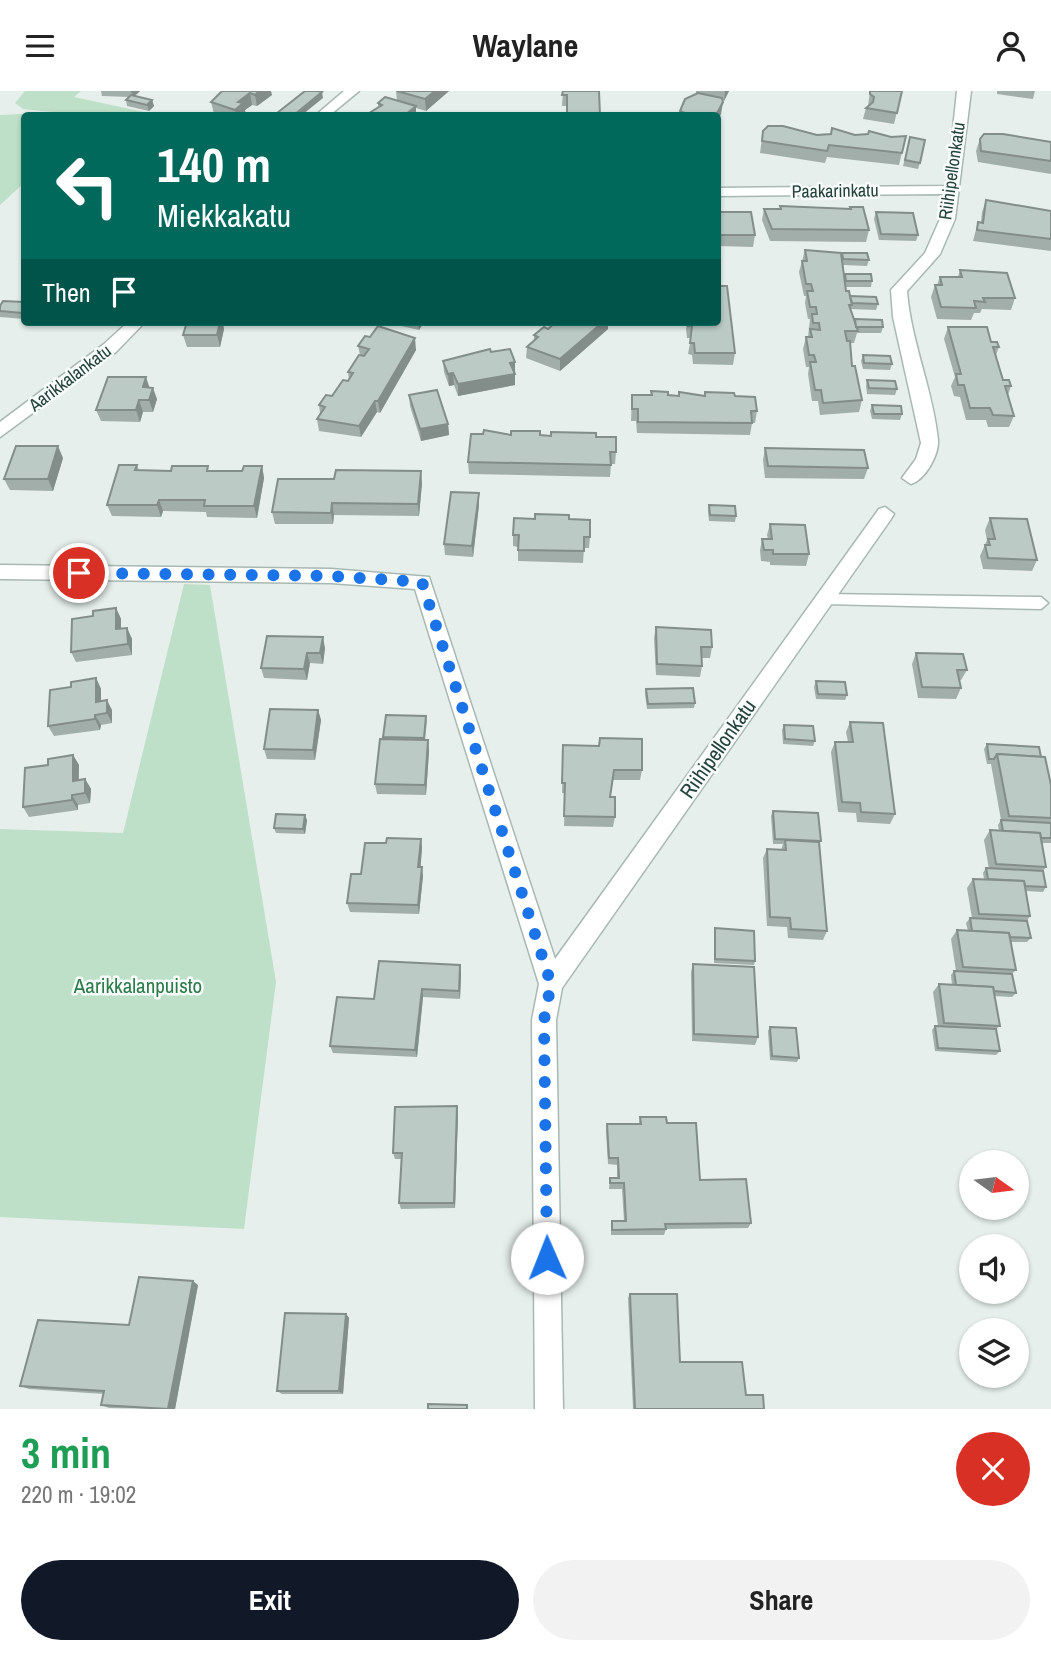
<!DOCTYPE html>
<meta charset="utf-8">
<style>
body{margin:0;font-family:"Archivo Narrow",sans-serif;background:#f2f2f2;color:#222;height:100vh;display:flex;flex-direction:column;font-size:26px;white-space:nowrap}
*{box-sizing:border-box;margin:0}
p{font-size:23px;color:#767676}
.icon{flex:none;width:38px;height:38px;fill:none;stroke:currentColor;stroke-width:2;stroke-linecap:round;stroke-linejoin:round}
.map{position:relative;height:1318px;overflow:hidden}
.panel{display:flex;flex-direction:column;background:#fff;flex:1}
.panel>*{flex:none}
.guide{position:absolute;left:21px;top:21px;width:700px;height:214px;border-radius:7px;box-shadow:0 2px 5px #0004;background:#00695c;color:#fff;overflow:hidden}
.needle{width:46px;rotate:104deg}
.tools{position:absolute;left:959px;top:1059px;display:grid;gap:14px}
.tools a{display:grid;place-items:center;width:70px;height:70px;border-radius:50%;background:#fff;box-shadow:0 2px 5px #0004;font-size:35px}
.pin{position:absolute;display:grid;place-items:center;width:60px;height:60px;color:#fff;margin:-30px;border:4px solid #fff;border-radius:50%;box-shadow:0 2px 7px #0007}
.me{position:absolute;width:77px;margin:-38px;rotate:359deg;stroke-linejoin:round;filter:drop-shadow(0 0 5px #0008)}
.turn{display:flex;align-items:center;gap:24px;height:147px;padding:0 21px;font-size:32px}
.turn .icon{width:91px;height:91px;stroke-width:2.5}
.turn b{display:block;font-size:49px;line-height:60px}
.then{display:flex;align-items:center;height:66px;padding:0 21px;background:#0003;gap:14px;font-size:26px}
.round{display:grid;place-items:center;flex:none;width:74px;height:74px;border-radius:37px;background:#f2f2f2}
.overview{display:flex;align-items:center;justify-content:space-between;height:119px;padding:0 21px}
h1{font-size:42px;font-weight:700;line-height:52px;color:#1e9e55}
.cta{display:flex;gap:14px;margin-top:auto;padding:14px 21px}
.cta a{flex:1;height:80px;border-radius:42px;background:#111827;color:#fff;font-size:28px;font-weight:700;line-height:80px;text-align:center}
.cta a+a{background:#f2f2f2;color:#222}
header{display:flex;justify-content:space-between;align-items:center;height:91px;padding:0 21px;background:#fff;font-size:32px;font-weight:700}
.map>svg:first-child{display:block}
.green{fill:#bfe0c8}
.lines{fill:none;stroke-linecap:round;stroke-linejoin:round}
.service-casing{stroke:#a8b8b2;stroke-width:3}
.minor-casing{stroke:#a8b8b2;stroke-width:3}
.service{fill:#fff;fill-rule:evenodd}
.minor{fill:#fff;fill-rule:evenodd}
.wall{fill:#a1aea9}
.shaded-wall{fill:#838d89}
.building{fill:#bbcac4;stroke:#838d89;stroke-width:2}
.route{stroke:#1a73e8;stroke-width:12;stroke-dasharray:0 21.6}
.labels{text-anchor:middle;stroke-width:5;stroke-linejoin:round;paint-order:stroke}
.far-street-label{font-size:18px;fill:#24423a;stroke:#f7fbf9}
.street-label{font-size:21px;fill:#24423a;stroke:#f7fbf9}
.park-label{font-size:21px;fill:#2d7a4b;stroke:#f7fbf9}
</style>
<header><svg class="icon" aria-label="menu" viewBox="0 0 24 24"><path d="M4 6h16M4 12h16M4 18h16"/></svg>Waylane<svg class="icon" aria-label="person" viewBox="0 0 24 24"><circle cx="12" cy="8" r="4"/><path d="M4 21q1-7 8-7t8 7"/></svg></header>
<div class="map">
<svg width="1051" height="1318" viewBox="0 0 1051 1318">
<rect width="100%" height="100%" fill="#e6efeb"/>
<g class="green">
<polygon points="25,0 81,0 74,6 158,24 82,24 23,18 15,12"/>
<polygon points="21,23 42,24 24,24 24,92 0,114 0,24"/>
<polygon points="184,493 210,494 276,891 244,1138 0,1126 0,738 123,742"/>
</g>
<g class="lines">
<g class="service-casing">
<polygon id="service" points="824,503 1041,506 1048,512 1041,518 824,513 817,508"/>
</g>
<g class="minor-casing">
<g id="minor">
<polygon points="344,0 359,0 330,24 316,24"/>
<path d="M 957,0 L 971,0 L 955,128 L 940,163 L 907,200 C 911,251 933,299 938,349 C 939,364 925,389 911,393 L 902,387 L 916,368 L 921,352 L 893,226 L 891,199 L 925,162 L 940,128 L 945,103 L 718,105 L 718,97 L 947,95 Z"/>
<polygon points="128,231 145,231 116,261 0,346 0,331 104,253"/>
<polygon points="885,416 894,423 891,428 562,897 556,929 563,1318 535,1318 532,929 539,893 415,498 331,492 0,488 0,474 331,478 429,486 555,868 879,418"/>
</g>
</g>
<use href="#service" class="service"/>
<use href="#minor" class="minor"/>
</g>
<g class="wall">
<polygon points="101,0 140,0 135,5 152,9 154,15 149,20 127,15 126,9 129,6 102,5"/>
<polygon points="222,0 272,4 257,15 252,14 245,19 245,24 219,24 214,23 211,11"/>
<polygon points="396,0 449,0 426,20 416,17 416,24 366,24 378,16 378,12 397,10"/>
<polygon points="563,0 600,24 567,24 567,15 562,15"/>
<polygon points="696,0 729,0 724,10 722,9 721,23 718,24 680,24 680,20 696,3"/>
<polygon points="870,0 902,0 894,33 863,28 866,17 868,15"/>
<polygon points="997,0 1035,0 1033,8 997,3"/>
<polygon points="763,40 817,44 855,44 891,46 906,45 899,74 827,66 825,72 760,62"/>
<polygon points="910,46 920,72 918,78 903,75"/>
<polygon points="980,48 1051,51 1051,83 978,71 976,60"/>
<polygon points="986,109 1051,120 1051,160 973,150 978,131 981,131 982,121"/>
<polygon points="780,115 850,118 850,116 869,139 866,151 770,150 762,129 764,118 780,118"/>
<polygon points="718,121 755,144 753,156 718,155"/>
<polygon points="876,121 918,144 916,150 879,149 874,128"/>
<polygon points="805,159 869,169 867,175 843,174 844,186 845,183 872,190 871,196 846,196 846,200 850,205 878,213 876,219 851,218 854,230 883,236 881,242 857,242 854,252 850,252 852,275 862,309 859,321 820,324 818,310 812,310 808,283 809,276 806,276 803,258 806,246 808,246 810,228 808,228 805,212 806,205 804,205 799,181"/>
<polygon points="960,179 1015,207 1011,219 982,218 980,222 974,222 971,229 937,228 931,206 935,194 937,194 940,186 958,186"/>
<polygon points="24,211 24,228 0,226 0,215"/>
<polygon points="388,231 424,231 419,239 388,232"/>
<polygon points="556,231 608,231 608,238 560,280 526,267 527,256 534,249 534,244 548,238"/>
<polygon points="687,231 718,231 735,262 733,274 693,273 692,264 688,263 691,247 687,247 686,238"/>
<polygon points="948,236 991,251 999,256 996,264 1003,289 1011,295 1008,304 1014,325 1009,336 988,336 986,329 966,329 960,306 954,305 951,295 955,286 944,248"/>
<polygon points="224,238 220,256 187,256 183,244"/>
<polygon points="358,255 416,259 380,322 377,321 361,346 319,340 317,328 320,322 319,314 332,305 349,289 348,281 360,264"/>
<polygon points="491,261 515,271 515,294 458,305 454,294 449,295 444,281 443,270"/>
<polygon points="863,264 892,273 890,279 863,278 861,270"/>
<polygon points="867,289 897,298 895,304 867,303 866,295"/>
<polygon points="150,297 157,308 153,321 143,321 140,331 101,330 96,319"/>
<polygon points="651,300 668,304 678,305 679,301 704,305 735,305 757,320 755,332 752,332 750,344 637,342 636,330 631,330 632,304 651,304"/>
<polygon points="409,304 448,333 449,344 421,350 410,315"/>
<polygon points="872,314 902,323 900,329 872,328 870,320"/>
<polygon points="511,344 540,344 616,361 615,373 611,373 610,386 469,383 468,371"/>
<polygon points="765,357 868,377 864,388 765,387 763,369"/>
<polygon points="63,367 53,400 10,399 4,388"/>
<polygon points="137,374 139,379 210,380 242,380 262,375 264,387 257,427 207,426 206,421 163,420 161,426 112,425 107,414"/>
<polygon points="334,388 422,392 419,425 334,424 333,433 275,433 272,421"/>
<polygon points="479,414 473,466 445,464 444,453"/>
<polygon points="709,414 736,425 735,431 709,430 708,420"/>
<polygon points="990,427 1037,469 1032,480 983,478 980,465 987,449 985,439"/>
<polygon points="569,428 590,446 589,457 584,457 583,472 518,470 518,456 513,455 513,444"/>
<polygon points="770,433 809,463 806,475 770,474 770,471 761,470 760,459 762,448 768,448 767,444"/>
<polygon points="116,517 121,528 121,538 127,537 132,548 132,564 76,571 71,561 93,525"/>
<polygon points="656,536 712,556 710,567 702,567 702,575 700,586 656,584 654,547"/>
<polygon points="267,545 325,557 323,573 310,572 307,589 264,587 261,577"/>
<polygon points="916,562 967,579 961,589 960,589 961,597 956,608 918,607 912,573"/>
<polygon points="96,587 101,598 101,610 112,619 112,632 101,634 100,639 54,645 48,635 71,596"/>
<polygon points="816,590 847,604 845,609 816,608 814,596"/>
<polygon points="646,598 695,612 694,617 647,618 645,603"/>
<polygon points="318,619 321,629 315,669 267,668 264,658"/>
<polygon points="426,625 427,630 425,649 428,649 429,660 426,704 377,703 375,693 383,646"/>
<polygon points="850,631 895,723 890,733 857,731 856,722 838,721 831,661 835,651 848,651 846,641"/>
<polygon points="784,634 815,650 813,655 783,653 782,639"/>
<polygon points="987,653 1041,666 1051,694 1051,752 1042,752 1046,776 1043,780 1046,796 1043,801 1026,800 1030,825 1027,830 1031,847 1027,851 1011,851 1016,879 1012,883 1016,902 1012,906 994,905 1000,935 996,938 1000,960 996,964 935,960 932,939 935,935 938,935 933,901 939,893 952,894 951,884 954,880 956,880 951,848 957,839 968,840 966,832 970,827 972,827 967,797 973,788 984,788 983,782 986,777 989,778 984,749 990,739 999,740 998,734 1001,729 991,673 987,673 984,658"/>
<polygon points="563,654 642,679 640,689 613,689 610,706 615,726 613,736 564,735 565,702 562,702"/>
<polygon points="73,664 79,674 79,689 85,688 91,698 90,712 78,714 78,719 29,726 23,716 48,674"/>
<polygon points="773,720 821,750 819,753 827,840 823,849 788,847 787,836 767,835 763,767 767,758 781,759 783,753 773,753 771,725"/>
<polygon points="307,729 305,743 276,742 274,737"/>
<polygon points="421,748 422,757 420,776 423,785 419,823 350,821 347,812 361,783 386,752"/>
<polygon points="715,837 755,870 754,874 714,872 714,842"/>
<polygon points="693,873 758,946 755,954 692,950 691,881"/>
<polygon points="461,882 460,908 423,906 417,966 333,962 330,955 374,908"/>
<polygon points="770,936 799,967 797,971 770,969 768,940"/>
<polygon points="458,1022 455,1117 401,1118 399,1112 401,1068 395,1068 393,1062"/>
<polygon points="640,1026 667,1032 700,1089 751,1132 748,1137 666,1138 664,1144 611,1144 611,1135 612,1130 624,1130 622,1098 609,1098 610,1087 617,1087 617,1074 608,1073 606,1040 607,1033 639,1033"/>
<polygon points="198,1194 175,1318 109,1317 101,1314 104,1303 29,1298 20,1295"/>
<polygon points="630,1203 680,1271 746,1304 764,1318 633,1318 628,1207"/>
<polygon points="346,1223 349,1227 343,1303 282,1303 277,1300"/>
</g>
<g class="shaded-wall">
<polygon points="131,0 140,0 133,6"/>
<polygon points="259,0 271,0 272,4 257,15 255,4"/>
<polygon points="435,0 449,0 426,20 425,8"/>
<polygon points="725,0 729,0 724,10"/>
<polygon points="322,1 323,7 302,24 294,24"/>
<polygon points="250,2 252,14 245,19 246,24 236,24 235,19 238,11"/>
<polygon points="152,9 154,15 149,20 147,14"/>
<polygon points="723,11 721,23 718,30 718,24 716,24"/>
<polygon points="416,15 416,24 405,24"/>
<polygon points="220,231 223,231 224,238 220,256 217,244"/>
<polygon points="418,231 424,231 419,239"/>
<polygon points="603,231 608,231 608,238 560,280 560,268"/>
<polygon points="415,247 416,259 380,322 378,310"/>
<polygon points="515,271 515,282 510,272"/>
<polygon points="453,282 454,294 449,295 448,283"/>
<polygon points="515,283 515,294 458,305 458,293"/>
<polygon points="146,286 150,298 143,296"/>
<polygon points="153,297 157,308 153,321 149,309"/>
<polygon points="139,309 143,321 140,331 136,319"/>
<polygon points="375,310 377,321 361,346 359,335"/>
<polygon points="448,333 449,344 421,350 420,338"/>
<polygon points="58,355 63,367 53,400 48,388"/>
<polygon points="262,375 264,387 257,427 254,415"/>
<polygon points="421,380 422,392 419,425 418,413"/>
<polygon points="479,402 479,414 473,466 472,455"/>
<polygon points="159,409 163,420 161,426 157,414"/>
<polygon points="332,412 334,424 333,433 331,422"/>
<polygon points="116,517 121,528 121,549 116,538"/>
<polygon points="127,537 132,548 132,564 128,553"/>
<polygon points="323,546 325,557 323,573 320,562"/>
<polygon points="307,562 310,572 307,589 304,578"/>
<polygon points="96,587 101,598 101,621 96,611"/>
<polygon points="107,609 112,619 112,632 107,622"/>
<polygon points="318,619 321,629 315,669 313,659"/>
<polygon points="95,624 101,634 100,639 95,628"/>
<polygon points="428,649 429,660 426,704 425,694"/>
<polygon points="73,664 79,674 78,700 73,690"/>
<polygon points="85,688 91,698 90,712 85,702"/>
<polygon points="72,704 78,714 78,719 72,709"/>
<polygon points="305,724 307,729 305,743 303,738"/>
<polygon points="421,748 422,757 420,785 418,776"/>
<polygon points="422,776 423,785 419,823 418,814"/>
<polygon points="460,874 461,882 460,908 459,900"/>
<polygon points="422,898 423,906 417,966 415,959"/>
<polygon points="457,1015 458,1022 455,1117 454,1112"/>
<polygon points="193,1190 198,1194 175,1318 168,1318"/>
<polygon points="346,1223 349,1227 343,1303 339,1300"/>
</g>
<g class="building">
<polygon points="222,0 259,0 255,4 250,2 238,11 243,12 235,19 211,11"/>
<polygon points="305,0 318,0 322,1 294,24 284,24 277,22"/>
<polygon points="397,0 435,0 425,8"/>
<polygon points="563,0 599,0 600,24 567,24 567,4 562,4"/>
<polygon points="870,0 902,0 897,22 866,17 873,11 874,6 870,3"/>
<polygon points="698,2 722,7 723,11 716,24 684,24 685,22 680,20 685,8"/>
<polygon points="131,4 152,9 147,14 126,9"/>
<polygon points="385,6 416,15 405,24 366,24 382,14 378,12"/>
<polygon points="768,35 783,35 817,44 831,43 832,37 855,44 868,43 869,40 891,46 906,45 902,62 829,54 827,60 762,50 763,40"/>
<polygon points="984,43 1003,43 1051,51 1051,70 981,60 980,48"/>
<polygon points="910,46 925,49 920,72 905,69"/>
<polygon points="986,109 1051,120 1051,148 977,139 978,131 983,132"/>
<polygon points="780,115 851,118 850,116 863,116 869,139 772,138 764,118 781,118"/>
<polygon points="718,121 751,121 755,144 718,144"/>
<polygon points="876,121 913,122 918,144 881,143"/>
<polygon points="805,159 841,162 846,200 849,200 852,214 849,214 858,240 845,240 847,250 850,250 852,275 855,275 862,309 823,312 821,299 815,299 810,271 816,271 814,264 809,264 806,246 812,246 810,238 820,239 819,232 813,232 812,223 817,223 816,216 810,216 807,200 813,200 811,193 806,193 802,170 807,170"/>
<polygon points="842,162 867,162 869,169 843,168"/>
<polygon points="960,179 1007,182 1015,207 983,207 985,211 974,210 976,217 941,216 935,194 942,194 940,186 962,186"/>
<polygon points="845,183 871,183 872,190 846,190"/>
<polygon points="718,195 727,195 735,262 695,262 694,252 690,252 692,235 688,235 688,231 718,231"/>
<polygon points="850,205 876,206 878,213 852,212"/>
<polygon points="3,210 24,211 24,220 23,222 0,220 0,215"/>
<polygon points="855,228 882,229 883,236 856,236"/>
<polygon points="187,231 220,231 217,244 183,244"/>
<polygon points="556,231 603,231 560,268 527,256 538,246 534,244 544,236 548,238"/>
<polygon points="378,235 415,247 378,310 375,310 359,335 317,328 325,316 319,314 326,304 332,305 343,289 348,290 353,282 348,281 359,264 364,265 369,258 358,255 365,245 370,246"/>
<polygon points="948,236 987,236 991,251 997,251 999,256 993,256 1003,289 1009,289 1011,295 1005,295 1014,325 993,324 990,317 970,317 964,294 958,294 956,283 961,283"/>
<polygon points="490,258 491,261 510,258 515,271 510,272 515,283 458,293 453,282 448,283 443,270"/>
<polygon points="863,264 890,265 892,273 864,272"/>
<polygon points="108,286 146,286 143,296 153,297 149,309 139,309 136,319 96,319"/>
<polygon points="867,289 895,290 897,298 869,297"/>
<polygon points="437,299 448,333 420,338 409,304"/>
<polygon points="651,300 668,301 668,304 679,305 679,301 705,305 705,301 734,302 735,305 755,306 757,320 751,320 752,332 638,331 638,318 632,318 632,304 652,304"/>
<polygon points="872,314 901,315 902,323 874,323"/>
<polygon points="484,339 511,344 511,340 540,340 540,344 551,345 551,341 596,342 596,346 616,346 616,361 610,361 611,374 468,371 471,343 483,343"/>
<polygon points="16,355 58,355 48,388 4,388"/>
<polygon points="765,357 864,359 868,377 768,375"/>
<polygon points="119,374 137,374 135,379 171,380 172,375 208,375 207,380 242,380 244,375 262,375 254,415 204,415 205,409 159,409 157,414 107,414"/>
<polygon points="336,379 421,380 418,413 332,412 331,422 272,421 278,388 334,388"/>
<polygon points="451,401 479,402 472,455 444,453"/>
<polygon points="709,414 735,415 736,425 710,424"/>
<polygon points="535,423 569,424 569,428 590,429 590,446 584,446 584,460 518,459 519,444 513,444 514,427 535,428"/>
<polygon points="990,427 1027,428 1037,469 988,467 985,454 990,454 988,448 995,448"/>
<polygon points="770,433 805,434 809,463 773,463 773,459 764,459 762,448 772,448"/>
<polygon points="116,517 116,538 127,537 128,553 71,561 72,528 93,525 93,520"/>
<polygon points="656,536 711,539 712,556 701,556 702,575 657,573"/>
<polygon points="267,545 323,546 320,562 307,562 304,578 261,577"/>
<polygon points="916,562 963,563 967,579 957,579 961,597 922,596"/>
<polygon points="96,587 96,611 107,609 107,622 95,624 95,628 48,635 50,599 71,596 71,591"/>
<polygon points="816,590 845,591 847,604 818,603"/>
<polygon points="693,597 695,612 648,613 646,598"/>
<polygon points="270,618 318,619 313,659 264,658"/>
<polygon points="386,624 426,625 424,647 383,646"/>
<polygon points="850,631 883,632 895,723 861,721 860,712 842,711 835,651 853,651"/>
<polygon points="784,634 813,635 815,650 785,648"/>
<polygon points="600,647 642,648 642,679 614,679 610,706 615,706 615,726 564,725 565,692 562,692 563,654 599,655"/>
<polygon points="380,648 428,649 425,694 375,693"/>
<polygon points="987,653 1039,656 1041,666 997,663 994,668 989,668"/>
<polygon points="997,663 1045,666 1051,694 1051,727 1009,725"/>
<polygon points="73,664 73,690 85,688 85,702 72,704 72,709 23,716 25,677 48,674 48,668"/>
<polygon points="773,720 818,722 821,750 775,748"/>
<polygon points="276,723 305,724 303,738 274,737"/>
<polygon points="1001,729 1051,732 1051,747 1041,747 1040,742 1003,740"/>
<polygon points="990,739 1040,742 1046,776 996,773"/>
<polygon points="387,747 421,748 418,776 422,776 418,814 347,812 351,783 361,783 365,752 386,752"/>
<polygon points="785,749 819,751 827,840 791,838 790,827 770,826 767,758 786,759"/>
<polygon points="986,777 1043,780 1046,796 1025,795 1024,790 988,788"/>
<polygon points="973,788 1024,790 1030,825 979,823"/>
<polygon points="970,827 1027,830 1031,847 1010,846 1009,842 972,840"/>
<polygon points="715,837 754,840 755,870 715,868"/>
<polygon points="957,839 1009,842 1016,879 963,876"/>
<polygon points="379,870 460,874 459,900 422,898 415,959 330,955 337,906 374,908"/>
<polygon points="693,873 754,876 758,946 694,943"/>
<polygon points="954,880 1012,883 1016,902 994,900 993,896 956,894"/>
<polygon points="939,893 993,896 1000,935 944,932"/>
<polygon points="935,935 996,938 1000,960 938,957"/>
<polygon points="770,936 796,937 799,967 772,965"/>
<polygon points="457,1015 454,1112 399,1112 402,1062 393,1062 395,1016"/>
<polygon points="640,1026 666,1026 667,1032 696,1032 700,1089 746,1088 751,1132 665,1133 666,1138 612,1139 612,1130 626,1130 624,1092 610,1092 610,1087 619,1087 618,1067 609,1067 607,1033 641,1033"/>
<polygon points="139,1186 193,1190 168,1318 101,1314 104,1300 20,1295 38,1229 129,1234"/>
<polygon points="630,1203 677,1203 680,1271 742,1271 746,1304 763,1304 764,1318 635,1318"/>
<polygon points="285,1222 346,1223 339,1300 277,1300"/>
<polygon points="428,1313 467,1314 467,1318 428,1318"/>
</g>
<g class="lines">
<polyline class="route" points="79,482 331,485 422,491 551,893 544,929 547,1167"/>
</g>
<g class="labels">
<g class="far-street-label">
<text transform="translate(952 80) rotate(-82)" y="6">Riihipellonkatu</text>
<text transform="translate(835 100) rotate(-1)" y="6">Paakarinkatu</text>
<text transform="translate(70 287) rotate(-37)" y="6">Aarikkalankatu</text>
</g>
<g class="street-label">
<text transform="translate(718 658) rotate(-55)" y="7">Riihipellonkatu</text>
</g>
<g class="park-label">
<text x="138" y="902">Aarikkalanpuisto</text>
</g>
</g>
</svg>
<div class="tools">
<a><svg class="needle" viewBox="-14 -14 28 28"><path d="M0-13l5 13h-10z" fill="#e53935"/><path d="M0 13l5-13h-10z" fill="#767676"/></svg></a>
<a><svg class="icon" aria-label="sound" viewBox="0 0 24 24"><path d="M4 9h4l5-4v14l-5-4H4zM17 9q2 3 0 6"/></svg></a>
<a><svg class="icon" aria-label="layers" viewBox="0 0 24 24"><path d="M12 4l9 5-9 5-9-5zM3 14l9 5 9-5"/></svg></a>
</div>
<div class="pin" style="left:79px;top:482px;background:#d93025"><svg class="icon" aria-label="arrive" viewBox="0 0 24 24"><path d="M6 21V4h12l-3 4 3 4H6"/></svg></div>
<svg class="me" style="left:547px;top:1167px" viewBox="-20 -20 40 40"><circle r="19" fill="#fff"/><path d="M0-13L10 11 0 6-10 11z" fill="#1a73e8"/></svg>
<div class="guide">
<div class="turn"><svg class="icon" aria-label="left" viewBox="0 0 24 24"><path d="M17 20v-9H6M10 6l-5 5 5 5"/></svg><div><b>140 m</b>Miekkakatu</div></div>
<div class="then">Then<svg class="icon" aria-label="arrive" viewBox="0 0 24 24"><path d="M6 21V4h12l-3 4 3 4H6"/></svg></div>
</div>
</div>
<section class="panel">
<div class="overview"><div><h1>3 min</h1><p>220 m · 19:02</p></div><a class="round" style="background:#d93025;color:#fff"><svg class="icon" aria-label="close" viewBox="0 0 24 24"><path d="M6 6l12 12M18 6L6 18"/></svg></a></div>
<div class="cta"><a>Exit</a><a>Share</a></div>
</section>
